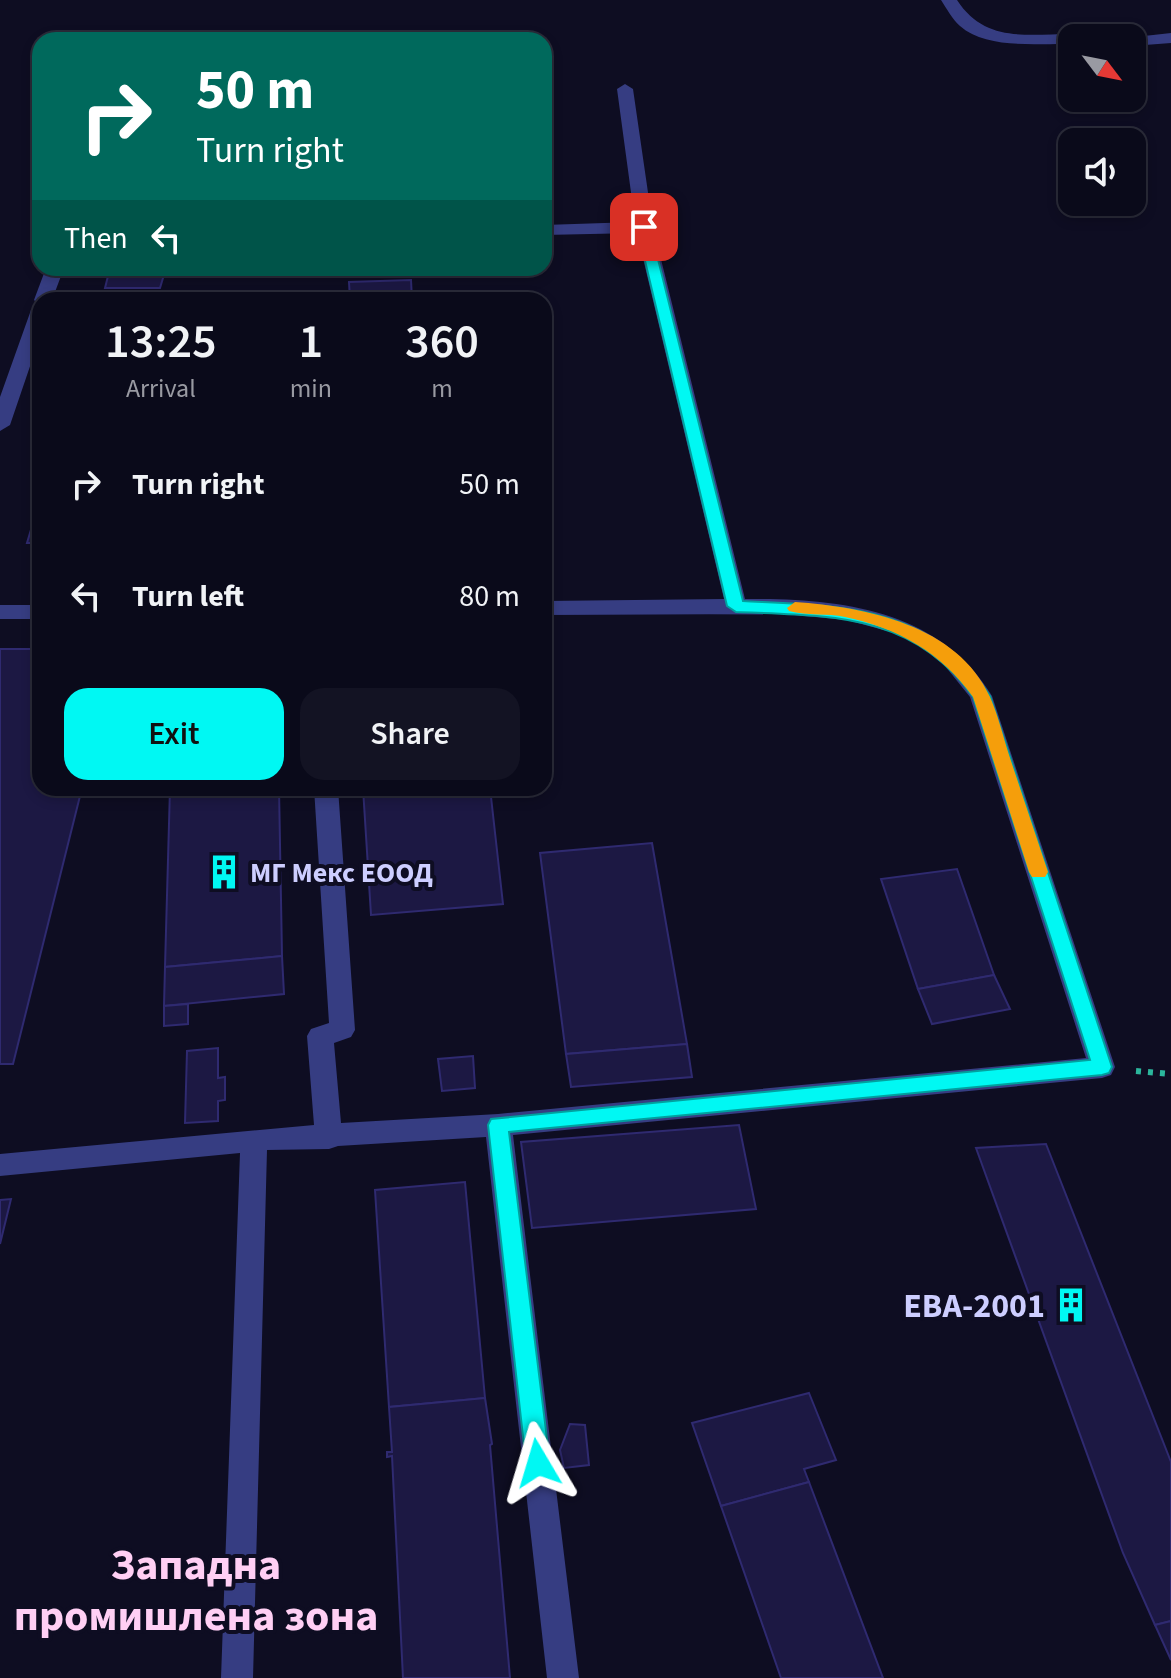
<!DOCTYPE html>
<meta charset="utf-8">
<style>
body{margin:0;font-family:"Source Sans 3",sans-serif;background:#131323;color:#f1f3f6;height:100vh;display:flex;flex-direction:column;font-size:30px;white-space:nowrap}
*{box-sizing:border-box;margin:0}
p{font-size:26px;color:#999aa2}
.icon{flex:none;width:44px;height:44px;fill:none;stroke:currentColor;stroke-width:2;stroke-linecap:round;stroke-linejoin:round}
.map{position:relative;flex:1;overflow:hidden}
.side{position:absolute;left:32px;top:292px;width:520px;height:504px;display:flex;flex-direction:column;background:#0a0a1a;border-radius:24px;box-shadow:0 4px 12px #0003,0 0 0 2px #2a2b39}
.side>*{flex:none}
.hud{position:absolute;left:32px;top:32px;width:520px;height:244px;border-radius:24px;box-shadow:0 4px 12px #0003,0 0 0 2px #2a2b39;background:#00695c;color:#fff;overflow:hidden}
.needle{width:52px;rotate:122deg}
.controls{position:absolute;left:1058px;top:24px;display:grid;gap:16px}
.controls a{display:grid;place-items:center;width:88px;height:88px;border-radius:16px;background:#0a0a1a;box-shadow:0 4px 12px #0003,0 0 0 2px #2a2b39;font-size:40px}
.pin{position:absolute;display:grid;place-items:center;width:68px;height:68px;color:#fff;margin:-34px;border-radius:16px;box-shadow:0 4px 12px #0006}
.me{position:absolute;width:88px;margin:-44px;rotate:353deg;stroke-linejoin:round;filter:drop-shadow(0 0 6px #0008)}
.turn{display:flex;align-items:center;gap:28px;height:168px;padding:0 32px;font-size:36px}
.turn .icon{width:104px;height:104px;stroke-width:2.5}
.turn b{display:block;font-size:56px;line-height:68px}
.then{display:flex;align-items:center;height:76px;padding:0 32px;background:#0003;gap:16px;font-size:30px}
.eta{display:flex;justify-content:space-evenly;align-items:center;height:136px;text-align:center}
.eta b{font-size:48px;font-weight:600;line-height:56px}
.cta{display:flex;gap:16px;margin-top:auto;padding:16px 32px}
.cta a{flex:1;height:92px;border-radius:24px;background:#00f8f3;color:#111;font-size:32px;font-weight:600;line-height:92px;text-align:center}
.cta a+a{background:#131323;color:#f1f3f6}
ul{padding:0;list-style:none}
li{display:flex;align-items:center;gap:24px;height:112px;padding:0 32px}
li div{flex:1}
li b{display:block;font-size:30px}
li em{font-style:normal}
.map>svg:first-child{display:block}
.building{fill:#1c1843;stroke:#2f2a70;stroke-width:2}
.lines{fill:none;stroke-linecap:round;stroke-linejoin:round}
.path{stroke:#2bb69c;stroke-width:6;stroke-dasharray:5 7;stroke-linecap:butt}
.minor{fill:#363d82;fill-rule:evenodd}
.route{fill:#00f8f3;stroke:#00a19e;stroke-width:2}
.slow{fill:#f59e0b}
.labels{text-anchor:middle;stroke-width:8;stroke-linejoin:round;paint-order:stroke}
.poi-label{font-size:28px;font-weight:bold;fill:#cdceff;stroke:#0e0d22;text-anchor:start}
.near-poi-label{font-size:34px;font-weight:bold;fill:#cdceff;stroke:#0e0d22;text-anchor:end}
.near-district-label{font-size:44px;font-weight:bold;fill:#ffcff4;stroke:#0e0d22}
</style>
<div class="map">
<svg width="1171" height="1678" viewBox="0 0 1171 1678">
<rect width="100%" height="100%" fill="#0e0d22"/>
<g class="building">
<polygon points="110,268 166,268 160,288 105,288"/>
<polygon points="411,280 412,300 350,300 349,282"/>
<polygon points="36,513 40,513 40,543 27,543"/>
<polygon points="0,649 40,649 40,788 82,788 13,1064 0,1064"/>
<polygon points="170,788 279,788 282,956 165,967"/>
<polygon points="363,788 490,788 503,904 371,915"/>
<polygon points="652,843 687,1044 566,1054 540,853"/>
<polygon points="957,869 994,975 918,989 881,879"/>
<polygon points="282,956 284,994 164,1006 165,967"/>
<polygon points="994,975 1010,1009 932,1024 918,989"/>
<polygon points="188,1004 188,1024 164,1026 164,1006"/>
<polygon points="687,1044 692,1077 571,1087 566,1054"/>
<polygon points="218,1048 218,1078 225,1077 225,1100 218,1101 218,1121 185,1123 187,1051"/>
<polygon points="473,1056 475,1088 442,1091 438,1059"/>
<polygon points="739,1125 756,1209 532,1228 521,1142"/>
<polygon points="1046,1144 1171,1462 1171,1621 1155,1625 1123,1553 976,1148"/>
<polygon points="465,1182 485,1398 389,1407 375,1190"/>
<polygon points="11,1199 0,1244 0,1200"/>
<polygon points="809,1393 836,1460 804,1469 809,1482 721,1506 692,1423"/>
<polygon points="485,1398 492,1444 490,1445 510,1678 403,1678 392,1456 387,1457 387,1452 392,1452 389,1407"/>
<polygon points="570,1424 585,1425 589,1465 564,1468 560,1450"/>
<polygon points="809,1482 883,1678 781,1678 721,1506"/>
<polygon points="1171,1621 1171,1660 1155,1625"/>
</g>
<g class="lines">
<polyline class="path" points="1136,1071 1171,1074"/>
<g class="minor">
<path d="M 941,0 L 957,0 C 985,43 1026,34 1072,34 L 1079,38 L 1072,38 L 1072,44 C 1039,43 987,50 960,26 C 952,19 947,9 941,0 Z"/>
<polygon points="1171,33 1171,43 1132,46 1132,38 1126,38"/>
<path d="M 625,84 L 633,89 L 653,227 L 745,599 C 838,598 940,609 992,696 L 1115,1067 L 1111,1075 L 1102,1078 L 513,1135 L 579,1678 L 547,1678 L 486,1137 L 338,1146 L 329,1149 L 267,1150 L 253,1678 L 221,1678 L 240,1153 L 0,1176 L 0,1154 L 314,1125 L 307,1036 L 311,1029 L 329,1023 L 314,788 L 338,788 L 355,1030 L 351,1037 L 334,1043 L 341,1123 L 498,1114 L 1086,1058 L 970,697 L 945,666 L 923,648 L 898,634 L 847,620 L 783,614 L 544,615 L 544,601 L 724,599 L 637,233 L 544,235 L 544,225 L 635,222 L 617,89 Z"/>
<polygon points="46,268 64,268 52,300 40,300 40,337 10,425 0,431 0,397 31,310 39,305 34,300"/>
<rect x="0" y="605" width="40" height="14"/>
</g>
</g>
<path class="route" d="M 644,223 L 650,227 L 743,601 C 839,606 932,604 990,696 L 1112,1067 L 1109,1073 L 1102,1075 L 509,1132 L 550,1463 L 546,1470 L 538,1474 L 530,1470 L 526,1463 L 488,1125 L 491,1119 L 1090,1060 L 973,697 C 914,612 829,616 736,612 L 727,606 L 637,227 Z"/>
<path class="slow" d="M 795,602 C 865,607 958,625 990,697 C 998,715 1003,736 1009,755 C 1022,794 1035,833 1048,872 L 1045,877 L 1032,877 L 1029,872 L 973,697 C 942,653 898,628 845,617 C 827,613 807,616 789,611 L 787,608 Z"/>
<defs>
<g id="building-bare" transform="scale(2.76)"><path d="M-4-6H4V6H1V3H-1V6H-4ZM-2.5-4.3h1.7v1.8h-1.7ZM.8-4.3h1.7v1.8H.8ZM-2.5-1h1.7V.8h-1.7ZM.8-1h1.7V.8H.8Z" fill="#00f8f3" stroke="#0e0d22" stroke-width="2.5" paint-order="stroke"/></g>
</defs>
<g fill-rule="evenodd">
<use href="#building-bare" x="224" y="872"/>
<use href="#building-bare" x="1071" y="1305"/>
</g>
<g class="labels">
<g class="poi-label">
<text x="250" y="882">МГ Мекс ЕООД</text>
</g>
<g class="near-poi-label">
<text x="1045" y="1317">ЕВА-2001</text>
</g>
<g class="near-district-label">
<text x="196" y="1579">Западна<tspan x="196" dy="51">промишлена зона</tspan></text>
</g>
</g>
</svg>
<div class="controls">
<a><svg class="needle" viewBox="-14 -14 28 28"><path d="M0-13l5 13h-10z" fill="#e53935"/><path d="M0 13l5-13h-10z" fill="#999aa2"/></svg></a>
<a><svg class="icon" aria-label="sound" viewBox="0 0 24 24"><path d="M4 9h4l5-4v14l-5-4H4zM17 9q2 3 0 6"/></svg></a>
</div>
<div class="pin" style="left:644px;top:227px;background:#d93025"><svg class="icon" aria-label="arrive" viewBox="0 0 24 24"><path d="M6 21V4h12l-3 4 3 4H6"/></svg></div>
<svg class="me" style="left:538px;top:1463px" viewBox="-20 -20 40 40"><path d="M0-17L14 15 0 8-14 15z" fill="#00f8f3" stroke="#fff" stroke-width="4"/></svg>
<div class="hud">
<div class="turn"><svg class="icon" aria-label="right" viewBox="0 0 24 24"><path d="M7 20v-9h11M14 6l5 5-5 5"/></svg><div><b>50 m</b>Turn right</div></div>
<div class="then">Then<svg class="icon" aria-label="left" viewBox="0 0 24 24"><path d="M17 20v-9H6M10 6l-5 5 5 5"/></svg></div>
</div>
<section class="side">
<div class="eta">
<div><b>13:25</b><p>Arrival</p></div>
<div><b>1</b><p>min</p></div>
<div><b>360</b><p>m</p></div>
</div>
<ul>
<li><svg class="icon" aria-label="right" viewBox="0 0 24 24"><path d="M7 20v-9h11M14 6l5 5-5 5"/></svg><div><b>Turn right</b></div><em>50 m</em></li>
<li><svg class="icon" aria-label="left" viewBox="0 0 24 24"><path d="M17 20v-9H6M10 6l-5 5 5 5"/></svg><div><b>Turn left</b></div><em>80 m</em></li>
</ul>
<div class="cta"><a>Exit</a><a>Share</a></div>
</section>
</div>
